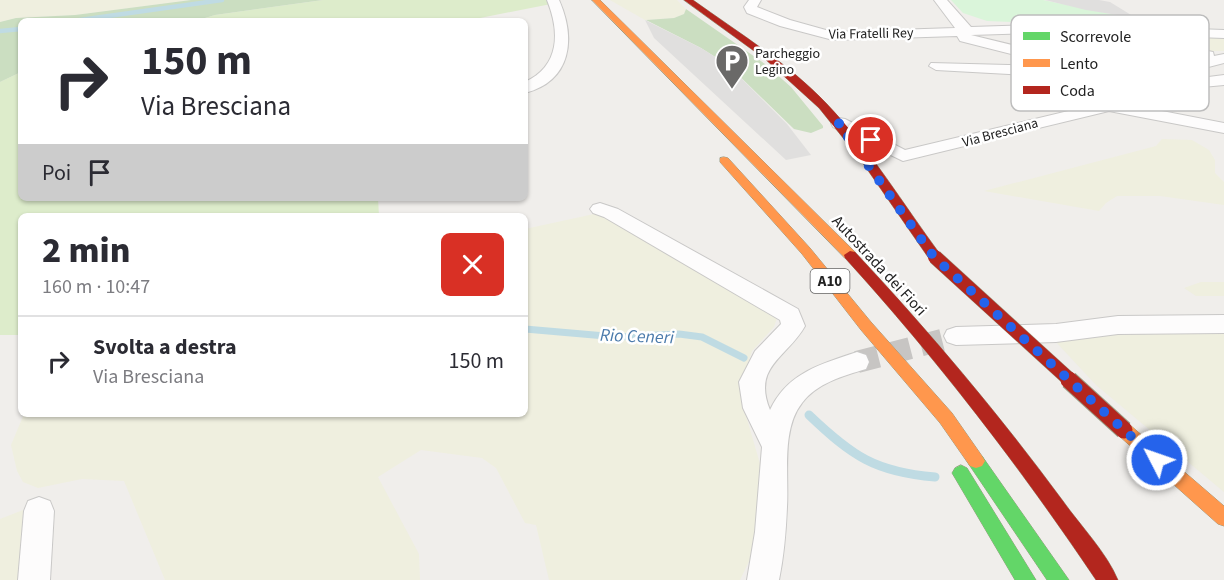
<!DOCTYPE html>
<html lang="it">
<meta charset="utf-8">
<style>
body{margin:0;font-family:"Source Sans 3",sans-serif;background:#f7f7f7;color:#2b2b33;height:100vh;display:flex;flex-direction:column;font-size:22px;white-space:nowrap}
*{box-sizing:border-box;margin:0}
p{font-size:20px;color:#7c7c81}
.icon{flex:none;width:33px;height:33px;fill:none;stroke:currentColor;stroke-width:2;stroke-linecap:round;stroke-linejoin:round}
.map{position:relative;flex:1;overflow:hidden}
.side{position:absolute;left:18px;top:213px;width:510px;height:204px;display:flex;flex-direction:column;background:#fff;border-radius:9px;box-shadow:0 2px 4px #0004}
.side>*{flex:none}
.top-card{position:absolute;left:18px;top:18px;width:510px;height:183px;border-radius:9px;box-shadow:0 2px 4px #0004;background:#fff;color:#2b2b33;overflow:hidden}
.pin{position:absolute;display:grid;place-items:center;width:51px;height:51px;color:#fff;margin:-26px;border:3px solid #fff;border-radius:50%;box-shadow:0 2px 6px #0007}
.me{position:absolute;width:66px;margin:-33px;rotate:311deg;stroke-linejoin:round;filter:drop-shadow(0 0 4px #0008)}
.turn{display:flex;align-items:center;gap:21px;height:126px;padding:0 24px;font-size:27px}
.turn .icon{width:78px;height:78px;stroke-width:2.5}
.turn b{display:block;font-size:42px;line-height:51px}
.then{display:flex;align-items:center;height:57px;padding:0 24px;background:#0003;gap:12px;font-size:22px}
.round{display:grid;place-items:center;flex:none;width:63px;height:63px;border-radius:9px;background:#f7f7f7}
.summary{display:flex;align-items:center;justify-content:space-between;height:102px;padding:0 24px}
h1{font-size:36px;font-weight:800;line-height:45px}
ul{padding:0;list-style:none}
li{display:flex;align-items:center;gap:18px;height:90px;padding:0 24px;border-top:2px solid #e1e1e2}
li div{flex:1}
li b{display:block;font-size:22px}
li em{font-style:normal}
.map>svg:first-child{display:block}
.farmland{fill:#efefdf}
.grass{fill:#ddeccb}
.forest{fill:#cbdec1}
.park{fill:#daf5da}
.parking{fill:#e0dfde}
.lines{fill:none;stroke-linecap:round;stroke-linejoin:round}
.stream-far2{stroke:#bfdbe3;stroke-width:4.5}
.stream-far1{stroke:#bfdbe3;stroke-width:7}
.stream{stroke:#bfdbe3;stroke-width:9}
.street-tunnel-far1{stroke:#c7c5c3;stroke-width:14;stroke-dasharray:14 7;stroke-linecap:butt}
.street-tunnel{stroke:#c7c5c3;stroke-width:22;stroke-dasharray:22 11;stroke-linecap:butt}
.street-casing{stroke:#c9c8c7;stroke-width:2}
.fast-casing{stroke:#999a82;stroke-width:1}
.slow-casing{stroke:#999a82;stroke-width:1}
.jam-casing{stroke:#999a82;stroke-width:1}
.street{fill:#fdfcfc;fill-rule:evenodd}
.fast{fill:#63d668;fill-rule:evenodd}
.slow{fill:#ff974d;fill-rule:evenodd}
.jam{fill:#b3261e;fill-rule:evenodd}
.jam-bridge-far1-casing{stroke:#999a82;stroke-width:15;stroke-linecap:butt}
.jam-bridge-casing{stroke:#999a82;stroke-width:19;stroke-linecap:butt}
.jam-bridge-far1{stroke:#b3261e;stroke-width:14}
.jam-bridge{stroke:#b3261e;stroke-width:17}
.route{stroke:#2563eb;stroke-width:10;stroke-dasharray:0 18}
.labels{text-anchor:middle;stroke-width:5;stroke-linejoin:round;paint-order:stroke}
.far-street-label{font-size:14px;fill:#222;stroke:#fff}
.far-poi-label{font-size:14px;fill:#222;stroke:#fff;text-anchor:start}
.shield{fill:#fff;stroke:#646464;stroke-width:1.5}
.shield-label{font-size:15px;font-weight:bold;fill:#222}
.street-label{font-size:16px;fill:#222;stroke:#fff}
.water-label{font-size:18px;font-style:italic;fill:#4a7aab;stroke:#fff}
.key{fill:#fff;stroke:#bdbdbd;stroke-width:1.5}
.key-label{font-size:16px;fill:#222}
</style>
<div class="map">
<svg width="1224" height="580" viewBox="0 0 1224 580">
<rect width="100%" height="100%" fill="#f0eeeb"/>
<g class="farmland">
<polygon points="0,0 191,0 75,15 16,18 0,22"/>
<polygon points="610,0 677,0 686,9 684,14 674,18 645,20"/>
<polygon points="1095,31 1224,36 1224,51 1111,51 1093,35"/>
<polygon points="1162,139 1192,140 1209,150 1215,160 1215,173 1224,182 1224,205 1160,196 1117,196 1106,203 1099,211 984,191 1156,146"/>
<polygon points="594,214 612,219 763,306 777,318 774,327 752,351 741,384 747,419 763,474 756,547 740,580 549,580 536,525 525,523 496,468 482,458 421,450 378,477 419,554 420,580 165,580 124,481 82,479 38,488 23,482 17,471 11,445 24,414 525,414 525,229"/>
<polygon points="1201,282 1224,282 1224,296 1196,296 1184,288"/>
<polygon points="1116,333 1224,333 1224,492 1096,385 1055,341"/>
<polygon points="23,510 21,580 0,580 0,519"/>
</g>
<g class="grass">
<polygon points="323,0 548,0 551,4 465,21 195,21 215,15"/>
<polygon points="21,72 21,198 378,198 379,216 21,216 21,335 0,335 0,82"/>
</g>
<g class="forest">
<polygon points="191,0 323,0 215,15 195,21 21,21 21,72 0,82 0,22 16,18 75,15"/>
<polygon points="686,9 765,64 791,87 823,126 823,128 811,133 794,129 728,65 701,48 646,20 674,18 684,14"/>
</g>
<polygon class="park" points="951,0 1043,0 1135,19 1152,27 987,21 963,13"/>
<g class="parking">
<polygon points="1045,0 1099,0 1110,2 1136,18 1086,10"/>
<polygon points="645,20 701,48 728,65 787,124 811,155 786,160 654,38"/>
</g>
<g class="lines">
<g class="stream-far2">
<polyline points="73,21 222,0"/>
<polyline points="0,31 21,29"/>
</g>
<polyline class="stream-far1" points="525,329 617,337 679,334 702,337 744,358"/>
<path class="stream" d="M 809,415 C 852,456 875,472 935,477"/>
<polyline class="street-tunnel-far1" points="1090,59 1113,56"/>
<polyline class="street-tunnel" points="857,362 942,340"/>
<g class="street-casing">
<g id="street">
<path d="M 547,0 L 559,0 C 576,38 572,81 525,93 L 525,82 C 560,66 560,32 547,0 Z"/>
<polygon points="749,0 761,0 757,7 790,20 833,32 955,28 934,0 947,0 971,27 1059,24 1224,30 1224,38 1059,32 971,35 1070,59 1090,55 1097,59 1095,62 1047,76 936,70 929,66 931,63 1047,66 1055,65 960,41 957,36 833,40 780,26 747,13 744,7"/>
<path d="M 1208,51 L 1213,52 L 1214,56 L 1224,54 L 1224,63 L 1193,71 L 1185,80 L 1224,75 L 1224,85 L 1181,89 L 1167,96 L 1131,105 L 1224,123 L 1224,133 L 1109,111 L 903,161 L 833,127 L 831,123 L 839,118 L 845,119 L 905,150 L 1156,90 L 1169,83 C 1170,66 1190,63 1202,59 L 1113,60 L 1108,59 L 1106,56 L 1108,53 Z"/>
<path d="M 600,203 L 618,209 L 798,309 L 805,326 C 787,358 752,366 770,410 C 787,373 821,364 857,352 L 866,355 L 869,362 L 866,369 C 843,376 817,383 802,403 C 781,429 789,476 787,507 C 786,531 784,556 779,580 L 747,580 L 755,532 L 762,447 L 743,408 L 739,382 L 755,351 L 781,324 L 780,320 L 604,217 L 593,213 L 590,209 L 593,205 Z"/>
<polygon points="1224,315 1224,333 1118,334 1056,342 956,345 947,342 944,336 947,330 956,327 1056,324 1118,316"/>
<polygon points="39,497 50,501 54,511 50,580 18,580 24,511 28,501"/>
</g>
</g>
<g class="fast-casing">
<g id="fast">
<polygon points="976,454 982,456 1069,580 1047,580 970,466 967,461 970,456"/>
<polygon points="961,465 967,468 1036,580 1015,580 955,478 952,473 955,468"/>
</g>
</g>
<g class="slow-casing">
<g id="slow">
<polygon points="592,0 600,0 855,252 856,255 855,258 845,258"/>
<polygon points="724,157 728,158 810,248 871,322 952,413 982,456 985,461 982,466 976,468 970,466 940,423 861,330 802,254 720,162 720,158"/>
<polygon points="1124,423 1130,425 1224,506 1224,526 1218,524 1118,435 1116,430 1118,425"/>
</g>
</g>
<g class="jam-casing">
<g id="jam">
<path d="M 684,0 L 693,0 C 739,33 788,63 827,104 C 870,149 903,204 940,254 L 941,257 L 940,260 L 930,260 L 860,159 L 819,108 L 765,59 Z"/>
<path d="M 850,251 L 855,252 C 929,331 999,414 1063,501 C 1080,525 1107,553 1118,580 L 1096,580 C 1020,467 937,359 845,258 L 844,255 Z"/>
</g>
</g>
<use href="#street" class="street"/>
<use href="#fast" class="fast"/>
<use href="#slow" class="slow"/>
<use href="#jam" class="jam"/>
<g class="jam-bridge-far1-casing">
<polyline id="jam-bridge-far1" points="935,257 1071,381"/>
</g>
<g class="jam-bridge-casing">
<polyline id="jam-bridge" points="1069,380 1124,430"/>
</g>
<use href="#jam-bridge-far1" class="jam-bridge-far1"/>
<use href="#jam-bridge" class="jam-bridge"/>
</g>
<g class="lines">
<polyline class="route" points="871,140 838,123 934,257 1157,460"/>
</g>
<defs>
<g id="parking-pin" transform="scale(1.725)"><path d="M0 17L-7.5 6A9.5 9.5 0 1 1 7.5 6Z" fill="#6a6968" stroke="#fff"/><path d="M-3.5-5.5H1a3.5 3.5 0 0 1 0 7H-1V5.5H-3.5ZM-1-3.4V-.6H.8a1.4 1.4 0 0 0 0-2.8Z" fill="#fff"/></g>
</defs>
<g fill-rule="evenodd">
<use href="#parking-pin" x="732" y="61"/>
</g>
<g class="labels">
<g class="far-street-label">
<text transform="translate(871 33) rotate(-1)" y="5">Via Fratelli Rey</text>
<text transform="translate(1000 132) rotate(-15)" y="5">Via Bresciana</text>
</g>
<g class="far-poi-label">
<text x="755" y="58">Parcheggio<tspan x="755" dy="16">Legino</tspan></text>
</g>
<rect class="shield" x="810.5" y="269" width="39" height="24" rx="4.5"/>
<g class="shield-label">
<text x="830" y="286">A10</text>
</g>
<g class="street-label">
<text transform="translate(880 265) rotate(47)" y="6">Autostrada dei Fiori</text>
</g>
<g class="water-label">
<text transform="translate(637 336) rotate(2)" y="6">Rio Ceneri</text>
</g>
</g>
<rect x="1011" y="15" width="198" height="96" rx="9" class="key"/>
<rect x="1023" y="32" width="27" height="8" fill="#63d668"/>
<rect x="1023" y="59" width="27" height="8" fill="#ff974d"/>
<rect x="1023" y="86" width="27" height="8" fill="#b3261e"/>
<g class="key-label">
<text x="1060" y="42">Scorrevole</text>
<text x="1060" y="69">Lento</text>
<text x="1060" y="96">Coda</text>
</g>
</svg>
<div class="pin" style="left:871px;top:140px;background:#d93025"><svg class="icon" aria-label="arrive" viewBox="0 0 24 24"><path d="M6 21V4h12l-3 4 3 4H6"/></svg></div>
<svg class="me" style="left:1157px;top:460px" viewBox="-20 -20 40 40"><circle r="17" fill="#2563eb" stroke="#fff" stroke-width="3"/><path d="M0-11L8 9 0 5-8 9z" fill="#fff"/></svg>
<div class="top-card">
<div class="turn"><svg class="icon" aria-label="right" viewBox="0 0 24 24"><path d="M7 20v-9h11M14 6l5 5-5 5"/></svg><div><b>150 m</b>Via Bresciana</div></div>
<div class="then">Poi<svg class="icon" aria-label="arrive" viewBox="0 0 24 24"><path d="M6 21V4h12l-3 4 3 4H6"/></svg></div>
</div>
<section class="side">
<div class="summary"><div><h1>2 min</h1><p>160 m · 10:47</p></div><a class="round" style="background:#d93025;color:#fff"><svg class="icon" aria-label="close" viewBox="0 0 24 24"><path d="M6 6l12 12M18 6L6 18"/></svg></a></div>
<ul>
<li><svg class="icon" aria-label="right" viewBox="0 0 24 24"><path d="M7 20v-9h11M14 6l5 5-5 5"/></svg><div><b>Svolta a destra</b><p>Via Bresciana</p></div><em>150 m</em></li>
</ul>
</section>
</div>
